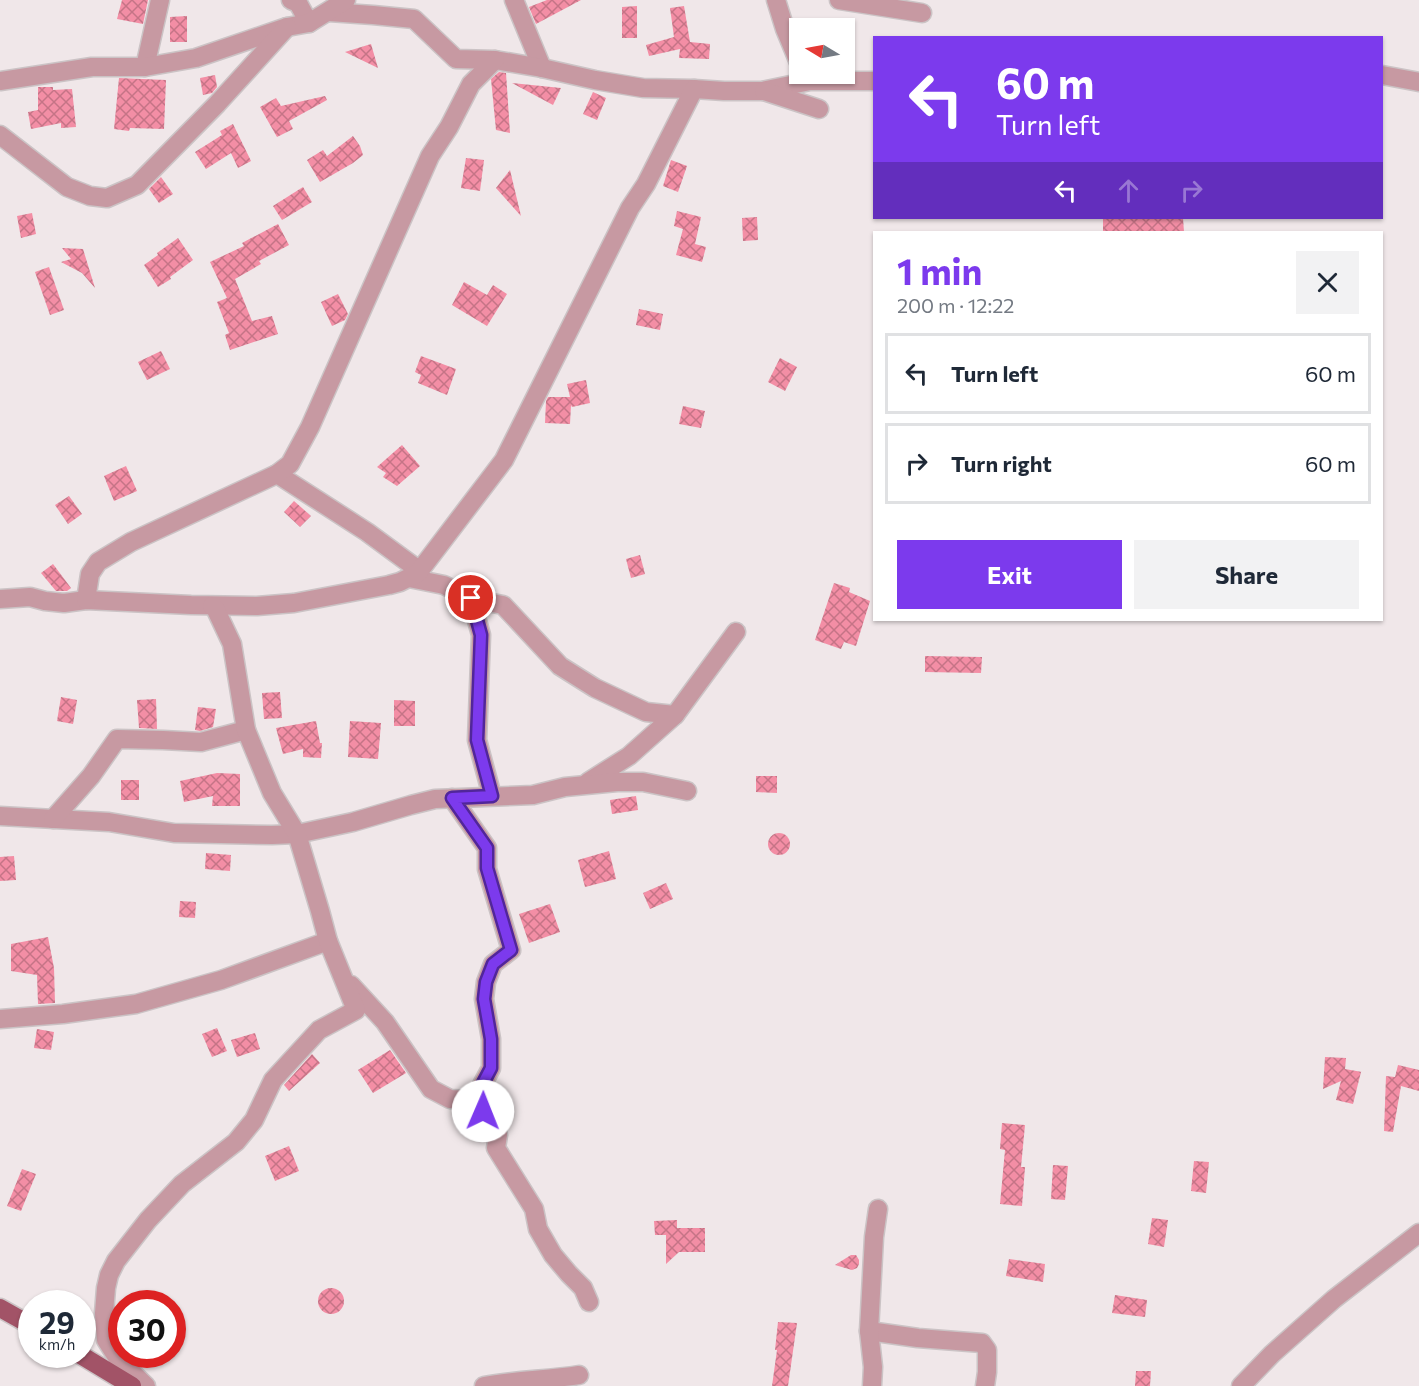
<!DOCTYPE html>
<meta charset="utf-8">
<style>
body{margin:0;font-family:Commissioner,sans-serif;background:#f2f2f3;color:#1f2937;height:100vh;display:flex;flex-direction:column;font-size:22px;white-space:nowrap}
*{box-sizing:border-box;margin:0}
p{font-size:20px;color:#747a83}
.icon{flex:none;width:33px;height:33px;fill:none;stroke:currentColor;stroke-width:2;stroke-linecap:round;stroke-linejoin:round}
.map{position:relative;flex:1;overflow:hidden}
.sheet{position:absolute;left:873px;top:231px;width:510px;height:390px;display:flex;flex-direction:column;background:#fff;border-radius:0px;box-shadow:0 2px 4px #0004}
.sheet>*{flex:none}
.banner{position:absolute;left:873px;top:36px;width:510px;height:183px;border-radius:0px;box-shadow:0 2px 4px #0004;background:#7c3aed;color:#fff;overflow:hidden}
.needle{width:39px;rotate:280deg}
.buttons{position:absolute;left:789px;top:18px;display:grid;gap:12px}
.buttons a{display:grid;place-items:center;width:66px;height:66px;border-radius:0px;background:#fff;box-shadow:0 2px 4px #0004;font-size:30px}
.speed{position:absolute;left:18px;top:1290px;display:flex;gap:12px;font-size:30px;font-weight:700;text-align:center}
.speed>*{display:grid;place-content:center;width:78px;height:78px;border-radius:50%;background:#fff;box-shadow:0 2px 4px #0004;line-height:1}
.speed small{font-size:15px;font-weight:400}
.speed .limit{border:9px solid #d22;background:#fff;color:#111}
.pin{position:absolute;display:grid;place-items:center;width:51px;height:51px;color:#fff;margin:-26px;border:3px solid #fff;border-radius:50%;box-shadow:0 2px 6px #0007}
.me{position:absolute;width:66px;margin:-33px;rotate:1deg;stroke-linejoin:round;filter:drop-shadow(0 0 4px #0008)}
.turn{display:flex;align-items:center;gap:21px;height:126px;padding:0 24px;font-size:27px}
.turn .icon{width:78px;height:78px;stroke-width:2.5}
.turn b{display:block;font-size:42px;line-height:51px}
.lanes{display:flex;align-items:center;height:57px;padding:0 24px;background:#0003;justify-content:center;gap:30px;direction:ltr}
.lanes .off{opacity:.35}
.round{display:grid;place-items:center;flex:none;width:63px;height:63px;border-radius:0px;background:#f2f2f3}
.headline{display:flex;align-items:center;justify-content:space-between;height:102px;padding:0 24px}
h1{font-size:36px;font-weight:700;line-height:45px;color:#7c3aed}
.button{display:flex;gap:12px;margin-top:auto;padding:12px 24px}
.button a{flex:1;height:69px;border-radius:0px;background:#7c3aed;color:#fff;font-size:24px;font-weight:700;line-height:69px;text-align:center}
.button a+a{background:#f2f2f3;color:#1f2937}
ul{padding:0;list-style:none}
li{display:flex;align-items:center;gap:18px;height:81px;margin:0 12px 9px;padding:0 12px;border:3px solid #e0e1e3;border-radius:0px}
li div{flex:1}
li b{display:block;font-size:22px}
li em{font-style:normal}
.map>svg:first-child{display:block}
.building{fill:url(#building-cross-hatch)}
.lines{fill:none;stroke-linecap:round;stroke-linejoin:round}
.street-casing{stroke:#cbc3c5;stroke-width:21}
.primary-casing{stroke:#cbc3c5;stroke-width:21}
.street{stroke:#c799a2;stroke-width:18}
.primary{stroke:#a25367;stroke-width:18}
.route-casing{stroke:#51269a;stroke-width:15}
.route{stroke:#7c3aed;stroke-width:10}
</style>
<div class="map">
<svg width="1419" height="1386" viewBox="0 0 1419 1386">
<defs>
<pattern id="building-cross-hatch" width="8" height="8" patternUnits="userSpaceOnUse" patternTransform="scale(1.5)"><rect width="8" height="8" fill="#f38ea5"/><path d="M0 0l8 8M0 8l8-8" fill="none" stroke="#c57486"/></pattern>
</defs>
<rect width="100%" height="100%" fill="#f0e7e9"/>
<g class="building">
<polygon points="122,0 148,0 143,24 117,19"/>
<polygon points="547,0 581,0 536,24 529,7"/>
<polygon points="637,6 637,38 622,38 622,7"/>
<polygon points="684,6 690,42 710,44 709,59 679,58 680,49 649,56 646,45 674,37 670,8"/>
<polygon points="187,16 187,42 170,42 170,17"/>
<polygon points="371,44 378,68 345,52"/>
<polygon points="499,72 506,73 510,133 496,130 491,79"/>
<polygon points="215,75 217,87 212,93 203,95 200,78"/>
<polygon points="119,78 166,80 164,129 130,128 129,131 114,129"/>
<polygon points="512,83 561,88 553,105"/>
<polygon points="38,87 53,87 53,90 72,89 76,127 61,128 61,123 31,129 28,112 38,110"/>
<polygon points="593,92 606,98 597,120 583,114"/>
<polygon points="325,96 327,100 289,121 293,129 277,137 260,107 276,98 281,106"/>
<polygon points="233,124 251,161 238,168 231,153 206,169 195,152 222,135 220,131"/>
<polygon points="353,136 360,146 363,155 353,163 320,182 307,160 323,150 327,156"/>
<polygon points="466,158 484,160 480,191 461,188"/>
<polygon points="671,160 687,166 678,192 663,186"/>
<polygon points="510,170 521,216 496,188"/>
<polygon points="161,177 173,194 159,203 149,189"/>
<polygon points="303,187 312,202 282,220 273,206"/>
<polygon points="677,211 701,217 695,244 706,247 702,262 676,255 683,229 674,226"/>
<polygon points="32,213 36,234 21,238 17,216"/>
<polygon points="757,217 758,240 743,241 742,218"/>
<polygon points="1183,218 1184,232 1103,232 1103,219"/>
<polygon points="278,224 289,245 259,261 261,264 235,279 252,321 272,316 278,334 230,350 225,335 229,333 217,302 227,298 210,262 244,246 242,243"/>
<polygon points="178,238 193,260 170,277 171,279 158,287 144,265 158,255 157,253"/>
<polygon points="62,248 83,249 95,288 82,273 61,262 71,259"/>
<polygon points="49,267 64,310 50,315 35,272"/>
<polygon points="464,282 487,295 493,285 507,294 487,326 452,305"/>
<polygon points="338,294 348,314 345,320 332,326 321,302"/>
<polygon points="639,309 663,314 660,330 636,325"/>
<polygon points="161,351 170,369 147,380 138,362"/>
<polygon points="421,356 456,369 447,395 418,383 421,375 415,372"/>
<polygon points="780,358 797,367 785,391 768,382"/>
<polygon points="586,380 590,403 572,407 571,405 570,424 545,423 546,401 548,397 570,397 567,384"/>
<polygon points="683,406 705,411 701,428 679,424"/>
<polygon points="402,445 420,466 397,486 383,477 386,473 377,467"/>
<polygon points="126,466 137,491 114,501 104,476"/>
<polygon points="69,496 82,514 68,524 55,505"/>
<polygon points="294,501 311,516 300,527 284,512"/>
<polygon points="640,555 645,574 631,578 626,559"/>
<polygon points="53,564 71,588 67,591 56,591 41,573"/>
<polygon points="834,583 850,588 849,592 870,601 856,646 844,642 841,649 815,640"/>
<polygon points="925,656 982,657 981,673 925,672"/>
<polygon points="280,692 282,718 264,719 262,693"/>
<polygon points="61,697 77,700 73,724 57,721"/>
<polygon points="156,699 157,729 139,728 137,700"/>
<polygon points="394,700 415,701 415,726 394,726"/>
<polygon points="198,707 216,709 213,727 200,731 195,730"/>
<polygon points="316,721 320,743 322,743 321,758 303,757 303,749 283,754 276,728"/>
<polygon points="350,721 381,723 378,759 348,757"/>
<polygon points="217,773 240,774 240,806 212,806 213,796 184,802 180,781"/>
<polygon points="756,776 777,776 777,793 756,792"/>
<rect x="121" y="780" width="18" height="20"/>
<polygon points="636,796 638,810 612,814 610,800"/>
<circle cx="779" cy="844" r="11"/>
<polygon points="609,851 616,879 585,887 578,860"/>
<polygon points="206,853 231,855 230,871 205,869"/>
<polygon points="14,856 16,880 0,881 0,857"/>
<polygon points="666,883 673,899 650,909 643,893"/>
<polygon points="180,901 196,902 195,918 179,917"/>
<polygon points="550,904 560,932 529,943 519,914"/>
<polygon points="48,937 54,968 55,1003 38,1004 37,975 11,971 11,944"/>
<polygon points="217,1028 227,1051 212,1057 202,1034"/>
<polygon points="37,1029 54,1032 51,1050 34,1048"/>
<polygon points="255,1033 260,1049 237,1057 231,1040"/>
<polygon points="390,1050 406,1073 373,1093 358,1070"/>
<polygon points="312,1054 320,1063 289,1091 284,1085"/>
<polygon points="1325,1057 1346,1058 1345,1069 1362,1072 1361,1072 1353,1104 1336,1100 1341,1081 1323,1089"/>
<polygon points="1398,1065 1419,1070 1419,1091 1401,1086 1393,1132 1384,1131 1386,1076 1395,1077"/>
<polygon points="1002,1123 1025,1125 1021,1167 1025,1167 1022,1206 1000,1204 1005,1150 1000,1149"/>
<polygon points="289,1146 299,1171 275,1181 265,1156"/>
<polygon points="1194,1161 1209,1162 1206,1193 1191,1191"/>
<polygon points="1053,1165 1068,1166 1065,1200 1051,1199"/>
<polygon points="22,1169 36,1174 21,1211 7,1206"/>
<polygon points="1152,1218 1168,1220 1164,1247 1148,1244"/>
<polygon points="677,1220 677,1228 705,1228 705,1252 679,1252 666,1264 666,1235 655,1235 654,1221"/>
<polygon points="851,1255 856,1255 859,1260 859,1264 857,1268 852,1270 835,1265"/>
<polygon points="1009,1259 1045,1264 1043,1282 1006,1276"/>
<circle cx="331" cy="1301" r="13"/>
<polygon points="1115,1295 1147,1300 1145,1317 1112,1313"/>
<polygon points="778,1322 797,1323 788,1386 772,1386 777,1350 775,1350"/>
<polygon points="1136,1371 1151,1371 1150,1386 1135,1386"/>
</g>
<g class="lines">
<g class="street-casing">
<g id="street">
<polyline points="291,0 298,3 309,23"/>
<polyline points="514,0 542,68"/>
<polyline points="776,0 785,29 800,65"/>
<polyline points="839,0 922,13"/>
<polyline points="329,12 373,15 414,19 456,59 495,60 542,68 595,80 643,88 694,89 724,91 762,91 810,81 874,81"/>
<polyline points="145,67 160,0"/>
<polyline points="1382,75 1419,82"/>
<polyline points="0,81 92,67 145,67 196,58 287,27 309,23 346,0"/>
<polyline points="764,91 819,109"/>
<polyline points="0,135 67,187 90,196 107,198 137,185 217,104 287,27"/>
<polyline points="277,474 367,532 420,571"/>
<polyline points="409,578 444,585 471,599 503,605 560,666 595,688 646,712 675,715"/>
<polyline points="0,599 30,597 45,601 64,603 86,600 191,605 257,606 294,603 389,585 400,582 418,573 504,460 630,208 646,184 694,89"/>
<polyline points="471,599 481,635 477,740 492,796"/>
<polyline points="86,600 90,574 98,562 131,542 277,474 290,464 310,427 430,156 449,127 471,84 495,60"/>
<polyline points="588,782 629,756 675,715 736,632"/>
<polyline points="452,798 487,848 487,869 511,950 493,964 486,982 484,999 491,1039 491,1068 481,1087 483,1111"/>
<polyline points="0,816 109,822 174,833 272,835 297,834 353,822 411,805 435,799 533,795 565,787 617,782 643,782 687,791"/>
<polyline points="53,819 91,776 117,739 163,740 201,742 246,730"/>
<polyline points="351,985 385,1022 431,1089 450,1099 471,1100 483,1111 498,1135 496,1148 534,1209 538,1229 553,1255 569,1274 583,1288 589,1302"/>
<polyline points="0,1019 63,1014 136,1004 221,980 328,941"/>
<polyline points="869,1331 918,1338 982,1343 987,1350 987,1372 985,1386"/>
<polyline points="146,1386 118,1359 106,1340 104,1313 106,1288 109,1275 116,1261 148,1220 182,1184 236,1142 254,1120 273,1080 319,1030 356,1010 328,941 320,911 297,834 272,793 246,730 232,644 215,608 212,606"/>
<path d="M 484,1386 C 516,1380 548,1380 579,1375"/>
<polyline points="872,1386 873,1367 869,1331 874,1237 878,1209"/>
<polyline points="1241,1386 1272,1354 1334,1299 1419,1233"/>
</g>
</g>
<g class="primary-casing">
<g id="primary">
<polyline points="0,1308 32,1326"/>
<polyline points="79,1354 132,1386"/>
</g>
</g>
<use href="#street" class="street"/>
<use href="#primary" class="primary"/>
</g>
<g class="lines">
<g class="route-casing">
<polyline id="route" points="471,598 481,635 477,740 492,796 452,798 487,848 487,868 511,950 493,964 486,982 484,999 491,1039 491,1068 481,1087 483,1111"/>
</g>
<use href="#route" class="route"/>
</g>
</svg>
<div class="buttons">
<a><svg class="needle" viewBox="-14 -14 28 28"><path d="M0-13l5 13h-10z" fill="#e53935"/><path d="M0 13l5-13h-10z" fill="#747a83"/></svg></a>
</div>
<div class="speed"><div>29<small>km/h</small></div><div class="limit">30</div></div>
<div class="pin" style="left:471px;top:598px;background:#d93025"><svg class="icon" aria-label="arrive" viewBox="0 0 24 24"><path d="M6 21V4h12l-3 4 3 4H6"/></svg></div>
<svg class="me" style="left:483px;top:1111px" viewBox="-20 -20 40 40"><circle r="19" fill="#fff"/><path d="M0-13L10 11 0 6-10 11z" fill="#7c3aed"/></svg>
<div class="banner">
<div class="turn"><svg class="icon" aria-label="left" viewBox="0 0 24 24"><path d="M17 20v-9H6M10 6l-5 5 5 5"/></svg><div><b>60 m</b>Turn left</div></div>
<div class="lanes"><svg class="icon" aria-label="left" viewBox="0 0 24 24"><path d="M17 20v-9H6M10 6l-5 5 5 5"/></svg><svg class="icon off" aria-label="ahead" viewBox="0 0 24 24"><path d="M12 20V5M6 11l6-6 6 6"/></svg><svg class="icon off" aria-label="right" viewBox="0 0 24 24"><path d="M7 20v-9h11M14 6l5 5-5 5"/></svg></div>
</div>
<section class="sheet">
<div class="headline"><div><h1>1 min</h1><p>200 m · 12:22</p></div><a class="round"><svg class="icon" aria-label="close" viewBox="0 0 24 24"><path d="M6 6l12 12M18 6L6 18"/></svg></a></div>
<ul>
<li><svg class="icon" aria-label="left" viewBox="0 0 24 24"><path d="M17 20v-9H6M10 6l-5 5 5 5"/></svg><div><b>Turn left</b></div><em>60 m</em></li>
<li><svg class="icon" aria-label="right" viewBox="0 0 24 24"><path d="M7 20v-9h11M14 6l5 5-5 5"/></svg><div><b>Turn right</b></div><em>60 m</em></li>
</ul>
<div class="button"><a>Exit</a><a>Share</a></div>
</section>
</div>
